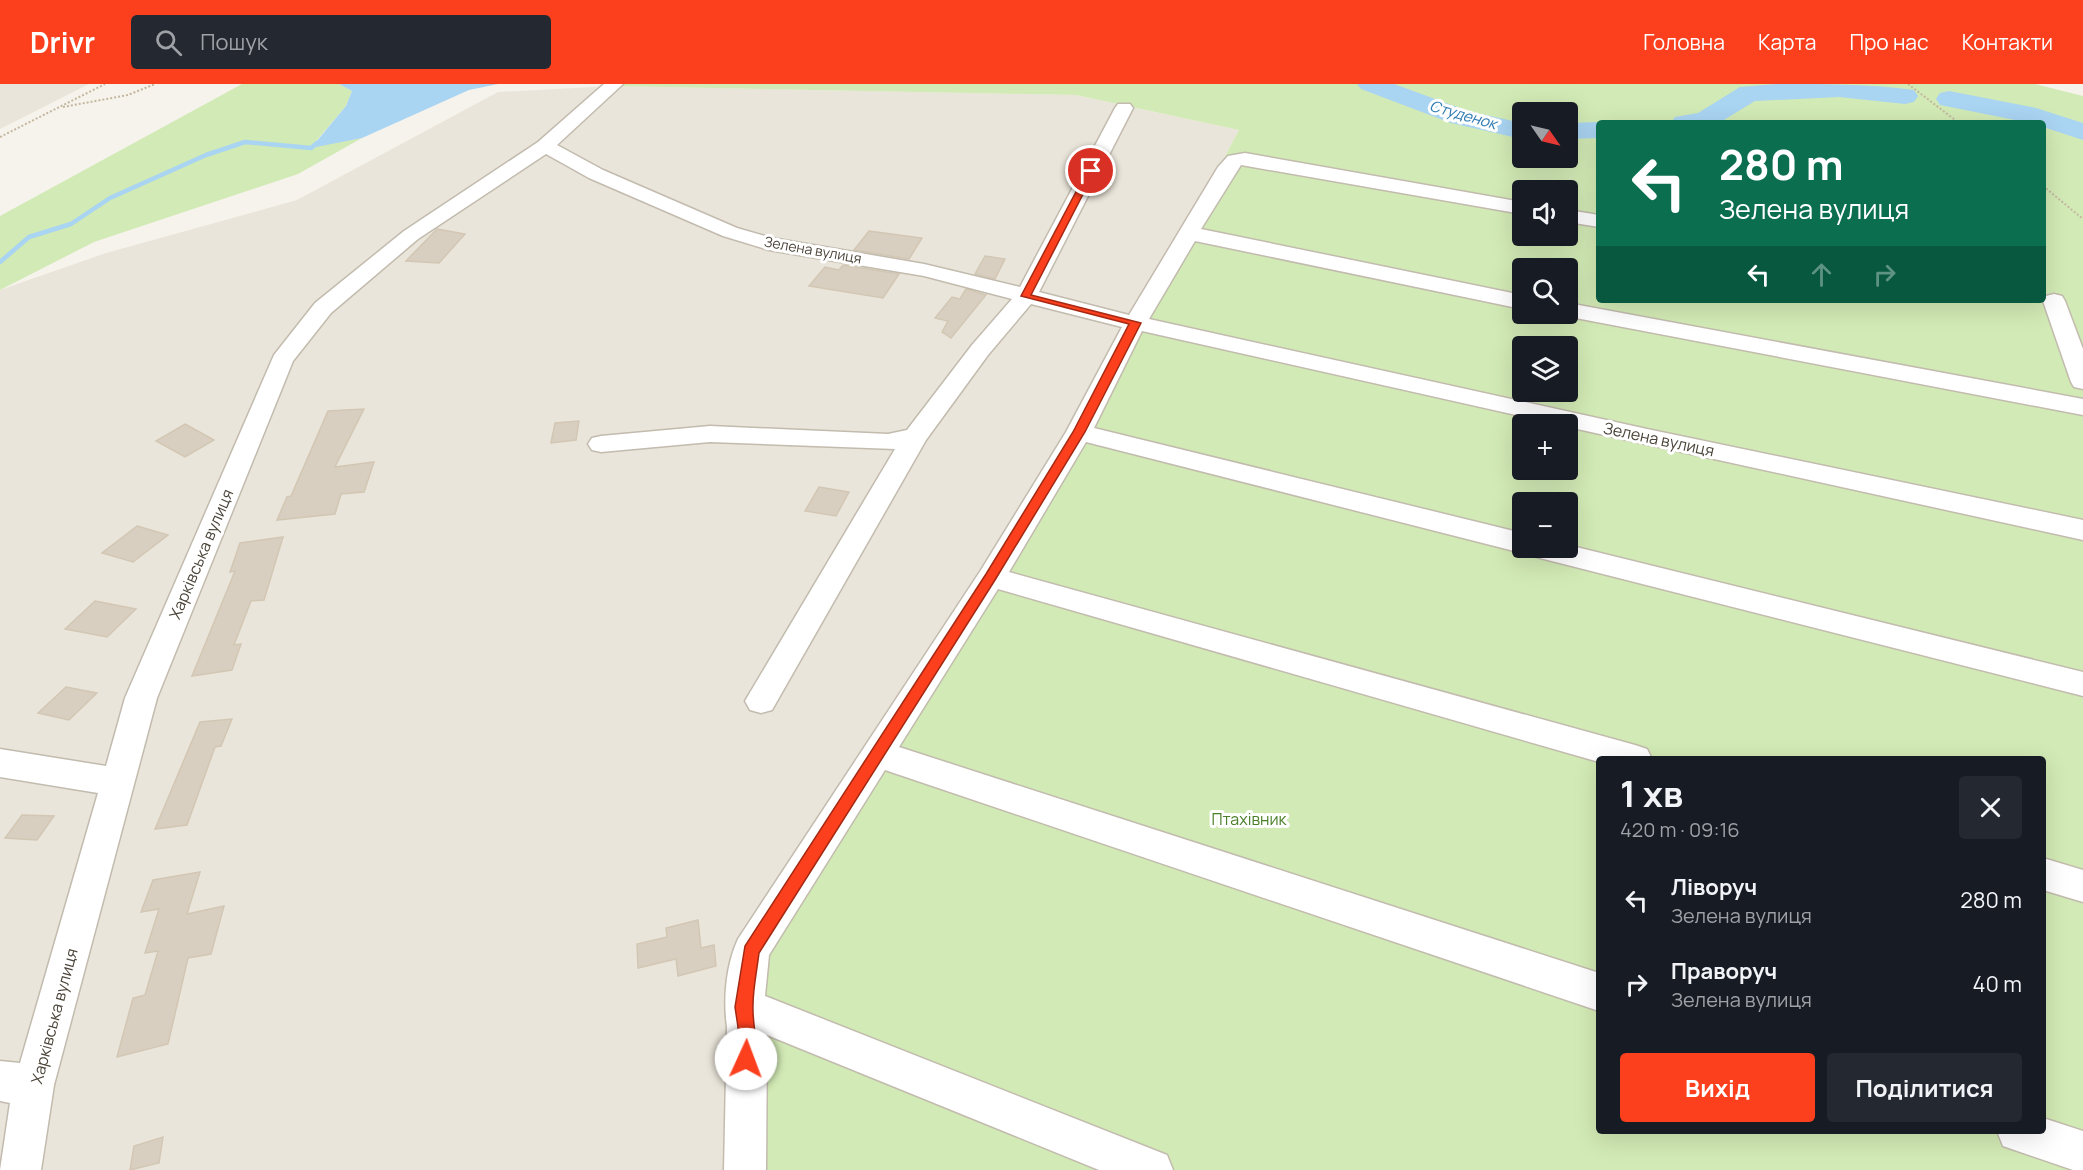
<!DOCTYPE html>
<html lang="uk">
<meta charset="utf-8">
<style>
body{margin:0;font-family:Manrope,sans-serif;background:#242831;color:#f1f3f6;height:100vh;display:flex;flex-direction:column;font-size:22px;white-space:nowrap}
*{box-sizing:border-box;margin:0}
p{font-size:20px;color:#9ea1a6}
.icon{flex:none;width:33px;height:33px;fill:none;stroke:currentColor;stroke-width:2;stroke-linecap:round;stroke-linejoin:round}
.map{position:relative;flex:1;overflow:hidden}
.side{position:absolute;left:1596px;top:672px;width:450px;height:378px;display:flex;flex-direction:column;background:#171b24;border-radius:6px;box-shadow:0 6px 24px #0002}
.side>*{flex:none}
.top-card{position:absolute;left:1596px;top:36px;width:450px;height:183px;border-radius:6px;box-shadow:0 6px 24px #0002;background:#0b6e4f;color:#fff;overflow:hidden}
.needle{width:39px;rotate:124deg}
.fabs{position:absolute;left:1512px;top:18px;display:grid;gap:12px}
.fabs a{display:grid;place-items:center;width:66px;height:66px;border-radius:6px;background:#171b24;box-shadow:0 6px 24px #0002;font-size:30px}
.pin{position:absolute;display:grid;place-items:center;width:51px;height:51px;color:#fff;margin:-26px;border:3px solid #fff;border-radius:50%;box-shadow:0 2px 6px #0007}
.me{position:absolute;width:66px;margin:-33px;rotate:2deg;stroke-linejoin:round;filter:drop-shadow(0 0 4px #0008)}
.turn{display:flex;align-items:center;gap:21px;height:126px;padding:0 24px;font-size:27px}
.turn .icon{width:78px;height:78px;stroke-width:2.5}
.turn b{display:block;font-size:42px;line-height:51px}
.lanes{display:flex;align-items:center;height:57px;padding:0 24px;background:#0003;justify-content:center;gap:30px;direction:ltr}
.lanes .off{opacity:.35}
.round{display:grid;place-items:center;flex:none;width:63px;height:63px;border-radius:6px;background:#242831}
.overview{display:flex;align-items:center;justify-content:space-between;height:102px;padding:0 24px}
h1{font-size:36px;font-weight:700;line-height:45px}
.button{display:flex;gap:12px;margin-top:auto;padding:12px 24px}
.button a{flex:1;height:69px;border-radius:6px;background:#fc3f1d;color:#fff;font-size:24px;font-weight:700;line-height:69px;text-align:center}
.button a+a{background:#242831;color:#f1f3f6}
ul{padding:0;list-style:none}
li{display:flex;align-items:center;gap:18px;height:84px;padding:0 24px}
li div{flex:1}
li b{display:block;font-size:22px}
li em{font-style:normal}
header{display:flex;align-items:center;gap:36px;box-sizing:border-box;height:84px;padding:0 30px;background:#fc3f1d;color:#fff}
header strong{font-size:28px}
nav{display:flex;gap:33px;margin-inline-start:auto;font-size:21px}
.search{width:420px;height:54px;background:#242831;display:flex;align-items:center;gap:15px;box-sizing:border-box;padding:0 21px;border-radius:6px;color:#9ea1a6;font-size:22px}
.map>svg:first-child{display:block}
.residential{fill:#eae5da}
.green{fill:#d2eab5;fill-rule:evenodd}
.water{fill:#a9d4f2}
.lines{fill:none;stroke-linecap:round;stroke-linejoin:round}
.stream{stroke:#a9d4f2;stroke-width:4.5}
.river{fill:#a9d4f2;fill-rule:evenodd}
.building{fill:#d8cfc1;stroke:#d3c7b4;stroke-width:1.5}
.minor-casing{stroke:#c2bbae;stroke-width:3}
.path{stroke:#c4b79f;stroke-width:2;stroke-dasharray:2 2;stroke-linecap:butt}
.minor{fill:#fff;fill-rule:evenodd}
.route{fill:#fc3f1d;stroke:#a42913;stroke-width:1.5}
.labels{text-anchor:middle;stroke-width:6;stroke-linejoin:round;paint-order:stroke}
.far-street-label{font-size:14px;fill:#4b4439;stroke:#fff}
.far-water-label{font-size:15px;font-style:italic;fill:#2e7ab2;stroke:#fff}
.street-label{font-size:16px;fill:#4b4439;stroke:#fff}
.park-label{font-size:16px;fill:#4a7f2a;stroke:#fff}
</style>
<header>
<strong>Drivr</strong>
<div class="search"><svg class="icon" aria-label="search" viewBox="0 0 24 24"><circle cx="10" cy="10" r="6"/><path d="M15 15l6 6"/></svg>Пошук</div>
<nav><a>Головна</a><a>Карта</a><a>Про нас</a><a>Контакти</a></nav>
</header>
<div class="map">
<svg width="2083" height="1086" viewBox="0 0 2083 1086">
<rect width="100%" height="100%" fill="#f6f3ec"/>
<g class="residential">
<polygon points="0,0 89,0 0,45"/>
<polygon points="612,2 1076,11 1239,46 1220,82 754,1086 0,1086 0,206 106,169 297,116 498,8"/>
</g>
<g class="green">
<polygon points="242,0 339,0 352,7 346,22 311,63 362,54 298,90 94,158 0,206 0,132"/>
<path d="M 614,0 L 2035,0 L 2083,12 L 2083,1086 L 1140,1086 L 744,923 L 751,867 L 1087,333 L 1239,46 L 1076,11 L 612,2 ZM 1522,28 L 1568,28 L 1568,74 L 1522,74 ZM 1599,39 L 2043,39 L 2043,216 L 1599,216 ZM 1522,106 L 1568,106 L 1568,152 L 1522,152 ZM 1522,184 L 1568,184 L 1568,230 L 1522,230 ZM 1522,262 L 1568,262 L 1568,308 L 1522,308 ZM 1522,340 L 1568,340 L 1568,386 L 1522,386 ZM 1522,418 L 1568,418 L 1568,464 L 1522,464 ZM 1599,675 L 2043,675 L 2043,1047 L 1599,1047 Z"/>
<polygon points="747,943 1115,1086 755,1086"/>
</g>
<polygon class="water" points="339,0 498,0 469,6 362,54 311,64 346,22 352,7"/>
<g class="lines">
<polyline class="stream" points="0,178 29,153 71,140 110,114 206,71 245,58 311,64 317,59"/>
<g class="river">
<polygon points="1357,0 1394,0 1468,27 1522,39 1522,55 1451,39 1361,5"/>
<path d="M 1776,0 C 1821,0 1870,0 1914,6 L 1918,12 L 1914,18 L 1905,20 L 1839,13 L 1755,17 L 1719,39 L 1671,39 L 1675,33 L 1698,29 L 1740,3 Z"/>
<polygon points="1949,7 2036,24 2083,39 2083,56 2043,43 2043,39 2030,39 1940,21 1936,15 1940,9"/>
<polygon points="1599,38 1604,39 1599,39 1599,54 1568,55 1568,39"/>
</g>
</g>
<g class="building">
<polygon points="437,145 465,150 439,179 406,177"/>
<polygon points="869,147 922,154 909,175 854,166"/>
<polygon points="985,172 1005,175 995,195 975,190"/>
<polygon points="843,181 899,190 883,214 809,202 825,183 839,186"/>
<polygon points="966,205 986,211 951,254 942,248 948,237 935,234 952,213 960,215"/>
<polygon points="364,325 335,383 374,378 364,408 341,410 335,430 277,436 287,413 291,412 328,327"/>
<polygon points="579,337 576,356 551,359 555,339"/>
<polygon points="185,340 214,356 185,373 156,357"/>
<polygon points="819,403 849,408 836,432 805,427"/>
<polygon points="137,442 168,451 133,478 102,469"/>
<polygon points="283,453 264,516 251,517 234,561 241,560 232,586 192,592 235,487 230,488 240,459"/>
<polygon points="95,517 136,525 107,553 65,545"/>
<polygon points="66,603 97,609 69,636 38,629"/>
<polygon points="232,635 221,662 215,663 187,741 155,745 200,638"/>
<polygon points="22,731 54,732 37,756 5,754"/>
<polygon points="200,788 187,830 224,822 211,870 188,874 168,960 117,973 133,914 145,911 158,867 145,869 159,825 141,828 153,796"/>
<polygon points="698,836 701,864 714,861 716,882 678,892 676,875 638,884 637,860 667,853 666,844"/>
<polygon points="163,1053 159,1079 130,1086 134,1062"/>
</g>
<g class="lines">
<g class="minor-casing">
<g id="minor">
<path d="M 604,0 L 623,0 L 557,61 L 603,86 L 737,144 L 772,154 L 924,180 L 1020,203 L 1115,24 L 1118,20 L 1130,20 L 1133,24 L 1039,208 L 1129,231 L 1218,83 L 1228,72 L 1245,69 L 1522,118 L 1522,130 L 1241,81 L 1201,145 L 1522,211 L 1522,225 L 1195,157 L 1149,235 L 1647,345 L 2083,436 L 2083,456 L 1568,343 L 1568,340 L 1556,340 L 1142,247 L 1094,344 L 1522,449 L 1522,464 L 1568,464 L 1568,461 L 2083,588 L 2083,612 L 1540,474 L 1530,471 L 1528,467 L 1522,469 L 1086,358 L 1009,488 L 1635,661 L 1647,665 L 1652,675 L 1599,675 L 1599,678 L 998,505 L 899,663 L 1599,889 L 1599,927 L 885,686 L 769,871 L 765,912 L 1167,1071 L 1173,1086 L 1099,1086 L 767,951 L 766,1086 L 724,1086 L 727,943 C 723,915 726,881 738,855 L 981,486 L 1066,348 L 1122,243 L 1031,220 L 988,271 L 926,356 L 772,626 L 761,629 L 750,626 L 745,617 L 895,365 L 710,358 L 601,368 L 592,366 L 588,360 L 592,354 L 601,352 L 710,342 L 888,350 L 907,346 L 972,261 L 1012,215 L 924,192 L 769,166 L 723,152 L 589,94 L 546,70 L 418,155 L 331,229 L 293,277 L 157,614 L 54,1001 L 41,1086 L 0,1086 L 10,1019 L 0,1017 L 0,977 L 20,979 L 98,709 L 0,693 L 0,665 L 106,682 L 125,614 L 274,271 L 315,219 L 404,147 L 538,58 Z"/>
<polygon points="1568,126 1599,131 1599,143 1568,138"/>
<polygon points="2054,210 2062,212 2065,217 2083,265 2083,305 2074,303 2071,298 2043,217 2046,212"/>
<polygon points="1568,219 2083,315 2083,331 1560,231 1568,230"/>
<polygon points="2043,774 2083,786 2083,818 2043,806"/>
<polygon points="2043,1034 2083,1047 2083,1086 2073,1086 2003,1062 1997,1047 2043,1047"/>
</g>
</g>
<g class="path">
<polyline points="1908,0 1959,39"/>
<polyline points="63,23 128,11 155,0"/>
<polyline points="0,53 105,0"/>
<polyline points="2043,102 2083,135"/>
</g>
<use href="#minor" class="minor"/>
</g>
<path class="route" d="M 1091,84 L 1095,87 L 1031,211 L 1141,239 L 1085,348 L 995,496 L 759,869 C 757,886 753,904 753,921 C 752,941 760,962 752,982 L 746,984 L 739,982 L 736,975 L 738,943 L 735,923 L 745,862 L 986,490 L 1073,348 L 1129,240 L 1021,212 L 1087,87 Z"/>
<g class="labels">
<g class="far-street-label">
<text transform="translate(813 166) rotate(10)" y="5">Зелена вулиця</text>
</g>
<g class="far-water-label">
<text transform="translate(1463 31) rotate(16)" y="5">Студенок</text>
</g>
<g class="street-label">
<text transform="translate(1659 355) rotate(12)" y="6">Зелена вулиця</text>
<text transform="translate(201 470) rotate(-67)" y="6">Харківська вулиця</text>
<text transform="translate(54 932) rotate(-75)" y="6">Харківська вулиця</text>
</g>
<g class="park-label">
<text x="1249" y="741">Птахівник</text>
</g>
</g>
</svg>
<div class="fabs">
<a><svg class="needle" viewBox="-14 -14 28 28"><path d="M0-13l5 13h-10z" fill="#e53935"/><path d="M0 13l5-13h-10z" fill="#9ea1a6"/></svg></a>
<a><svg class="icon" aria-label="sound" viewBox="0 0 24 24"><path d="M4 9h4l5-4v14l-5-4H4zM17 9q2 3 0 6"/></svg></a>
<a><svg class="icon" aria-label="search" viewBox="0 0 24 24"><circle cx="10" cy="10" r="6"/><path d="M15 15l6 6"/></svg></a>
<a><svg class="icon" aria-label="layers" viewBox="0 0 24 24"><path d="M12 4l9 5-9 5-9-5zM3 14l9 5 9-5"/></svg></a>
<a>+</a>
<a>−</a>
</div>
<div class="pin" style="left:1091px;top:87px;background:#d93025"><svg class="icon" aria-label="arrive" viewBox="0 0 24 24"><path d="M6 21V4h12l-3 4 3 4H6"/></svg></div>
<svg class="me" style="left:746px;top:975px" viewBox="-20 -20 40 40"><circle r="19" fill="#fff"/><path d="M0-13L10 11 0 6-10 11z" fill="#fc3f1d"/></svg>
<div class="top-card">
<div class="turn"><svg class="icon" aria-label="left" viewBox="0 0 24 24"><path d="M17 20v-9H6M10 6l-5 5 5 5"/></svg><div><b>280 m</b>Зелена вулиця</div></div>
<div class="lanes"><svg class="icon" aria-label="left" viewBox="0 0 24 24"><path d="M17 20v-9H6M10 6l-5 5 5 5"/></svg><svg class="icon off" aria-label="ahead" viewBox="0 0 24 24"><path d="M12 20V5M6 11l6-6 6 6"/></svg><svg class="icon off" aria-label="right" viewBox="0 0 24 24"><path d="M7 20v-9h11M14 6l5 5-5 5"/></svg></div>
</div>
<section class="side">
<div class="overview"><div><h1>1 хв</h1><p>420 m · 09:16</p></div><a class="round"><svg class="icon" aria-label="close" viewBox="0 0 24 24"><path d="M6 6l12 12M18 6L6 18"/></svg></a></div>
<ul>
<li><svg class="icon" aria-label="left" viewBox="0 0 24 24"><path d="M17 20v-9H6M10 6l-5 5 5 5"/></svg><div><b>Ліворуч</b><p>Зелена вулиця</p></div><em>280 m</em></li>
<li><svg class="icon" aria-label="right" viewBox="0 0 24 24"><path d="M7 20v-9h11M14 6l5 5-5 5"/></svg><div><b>Праворуч</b><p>Зелена вулиця</p></div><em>40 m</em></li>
</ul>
<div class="button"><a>Вихід</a><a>Поділитися</a></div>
</section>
</div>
